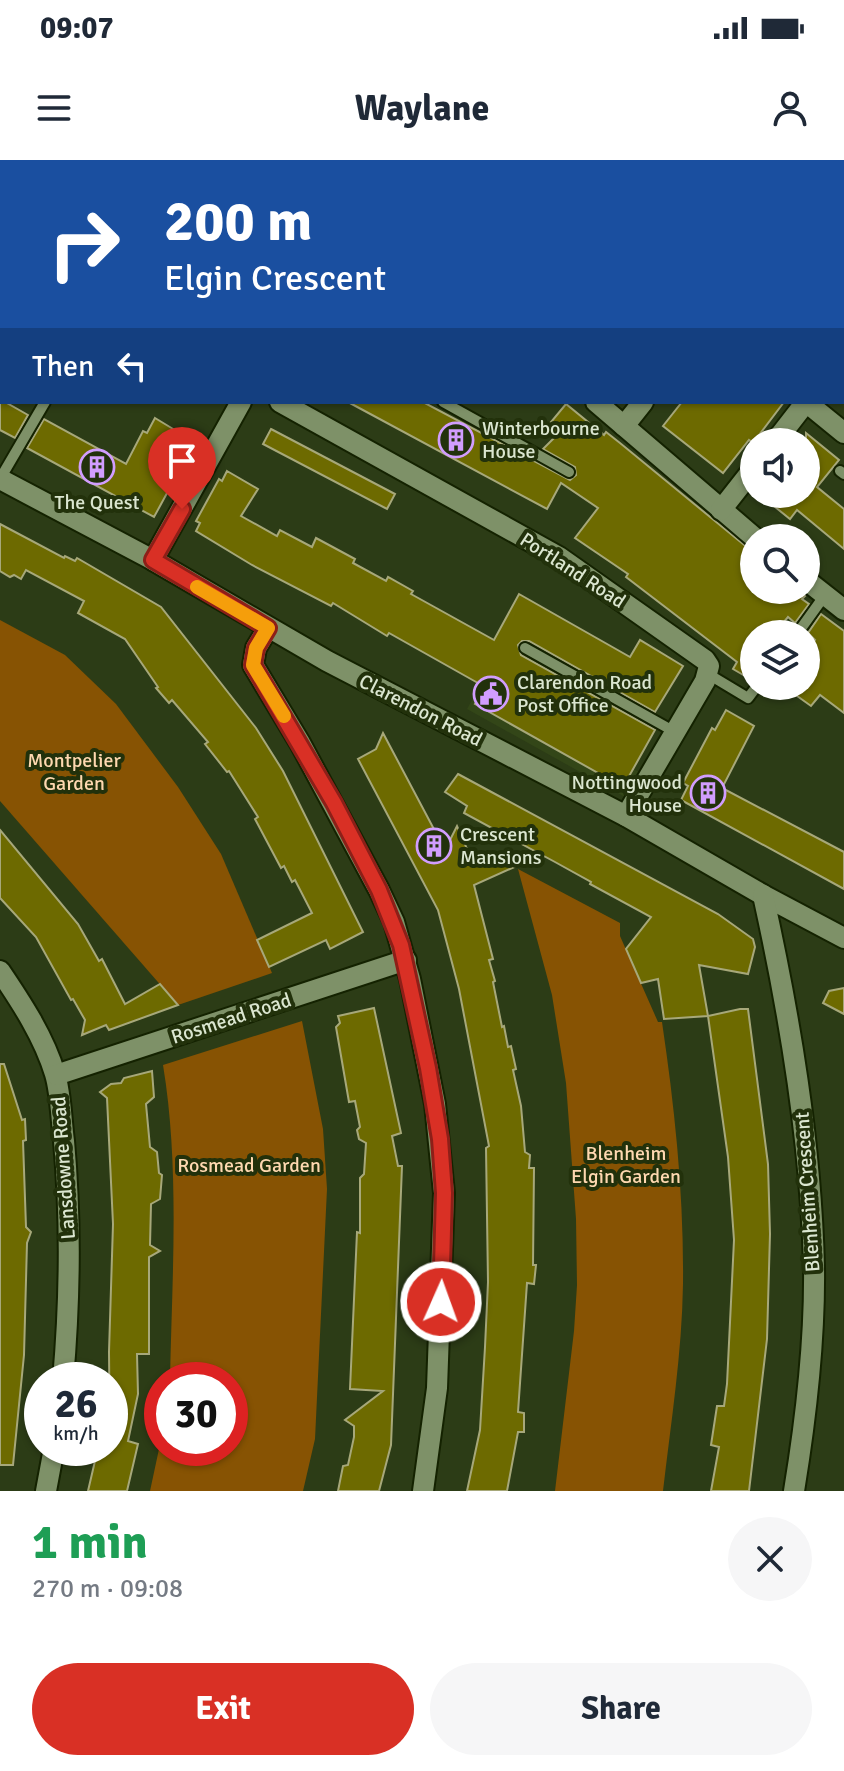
<!DOCTYPE html>
<meta charset="utf-8">
<style>
body{margin:0;font-family:Signika,sans-serif;background:#f6f6f7;color:#1f2937;height:100vh;display:flex;flex-direction:column;font-size:30px;white-space:nowrap}
*{box-sizing:border-box;margin:0}
p{font-size:26px;color:#747a83}
.icon{flex:none;width:44px;height:44px;fill:none;stroke:currentColor;stroke-width:2;stroke-linecap:round;stroke-linejoin:round}
.map{position:relative;height:1331px;overflow:hidden}
.details{display:flex;flex-direction:column;background:#fff;flex:1}
.details>*{flex:none}
.hud{position:absolute;left:0px;top:0px;width:844px;height:244px;box-shadow:0 2px 6px #0004;background:#1a4fa0;color:#fff;overflow:hidden}
.controls{position:absolute;left:740px;top:268px;display:grid;gap:16px}
.controls a{display:grid;place-items:center;width:80px;height:80px;border-radius:50%;background:#fff;box-shadow:0 2px 6px #0004;font-size:40px}
.speed{position:absolute;left:24px;top:1202px;display:flex;gap:16px;font-size:40px;font-weight:700;text-align:center}
.speed>*{display:grid;place-content:center;width:104px;height:104px;border-radius:50%;background:#fff;box-shadow:0 2px 6px #0004;line-height:1}
.speed small{font-size:20px;font-weight:400}
.speed .limit{border:12px solid #d22;background:#fff;color:#111}
.pin{position:absolute;display:grid;place-items:center;width:68px;height:68px;color:#fff;margin:-82px -34px;border-radius:50% 50% 50% 0;rotate:-45deg;box-shadow:0 0 8px #0007}
.pin .icon{rotate:45deg}
.me{position:absolute;width:88px;margin:-44px;rotate:2deg;stroke-linejoin:round;filter:drop-shadow(0 0 6px #0008)}
.turn{display:flex;align-items:center;gap:28px;height:168px;padding:0 32px;font-size:36px}
.turn .icon{width:104px;height:104px;stroke-width:2.5}
.turn b{display:block;font-size:56px;line-height:68px}
.then{display:flex;align-items:center;height:76px;padding:0 32px;background:#0003;gap:16px;font-size:30px}
.round{display:grid;place-items:center;flex:none;width:84px;height:84px;border-radius:42px;background:#f6f6f7}
.summary{display:flex;align-items:center;justify-content:space-between;height:136px;padding:0 32px}
h1{font-size:48px;font-weight:700;line-height:60px;color:#1e9e55}
.action{display:flex;gap:16px;margin-top:auto;padding:16px 32px}
.action a{flex:1;height:92px;border-radius:48px;background:#d93025;color:#fff;font-size:32px;font-weight:700;line-height:92px;text-align:center}
.action a+a{background:#f6f6f7;color:#1f2937}
.status{display:flex;justify-content:space-between;align-items:center;height:56px;padding:0 40px;background:#fff;direction:ltr}
.status svg{height:22px;fill:currentColor}
header{display:flex;justify-content:space-between;align-items:center;height:104px;padding:0 32px;background:#fff;font-size:36px;font-weight:700}
.map>svg:first-child{display:block}
.built{fill:#334618}
.green{fill:#875303}
.building{fill:#6d6a00;stroke:#a7a87a;stroke-width:2}
.lines{fill:none;stroke-linecap:round;stroke-linejoin:round}
.service-casing{stroke:#142200;stroke-width:14}
.minor-casing{stroke:#142200;stroke-width:24}
.service{stroke:#7e9168;stroke-width:10}
.minor{stroke:#7e9168;stroke-width:20}
.route-casing{stroke:#8d1f18;stroke-width:20}
.route{stroke:#d93025;stroke-width:14}
.slow{stroke:#f59e0b;stroke-width:14}
.labels{text-anchor:middle;stroke-width:8;stroke-linejoin:round;paint-order:stroke}
.poi-label{font-size:20px;fill:#dbe6d0;stroke:#22310b;text-anchor:start}
.street-label{font-size:20px;fill:#dbe6d0;stroke:#22310b}
.park-label{font-size:20px;fill:#fed8b0;stroke:#22310b}
</style>
<div class="status"><b>09:07</b><svg viewBox="0 0 49 12"><path d="M0 12V9h3v3zM5 12V6h3v6zM10 12V3h3v9zM15 12V0h3v12zM26 1h20v11H26zM47 4h2v5h-2z"/></svg></div>
<header><svg class="icon" aria-label="menu" viewBox="0 0 24 24"><path d="M4 6h16M4 12h16M4 18h16"/></svg>Waylane<svg class="icon" aria-label="person" viewBox="0 0 24 24"><circle cx="12" cy="8" r="4"/><path d="M4 21q1-7 8-7t8 7"/></svg></header>
<div class="map">
<svg width="844" height="1331" viewBox="0 0 844 1331">
<rect width="100%" height="100%" fill="#2c3c16"/>
<polygon class="built" points="481,524 639,612 625,637 467,549"/>
<g class="green">
<polygon points="0,460 65,495 116,544 178,627 221,694 272,813 178,845 0,641"/>
<path d="M 518,709 L 620,763 L 620,776 L 658,862 L 662,862 C 675,950 684,1036 683,1124 C 682,1193 671,1262 663,1331 L 555,1331 L 574,1171 L 577,1125 L 576,1059 L 566,923 L 552,835 Z"/>
<path d="M 302,861 L 323,969 L 327,1029 L 315,1279 L 303,1331 L 150,1331 L 162,1275 L 162,1288 L 230,1288 L 230,1220 L 170,1220 C 172,1116 180,1008 163,905 Z"/>
</g>
<g class="building">
<polygon points="0,239 28,255 15,278 0,270"/>
<polygon points="348,242 423,242 570,320 576,315 575,307 543,289 556,276 546,268 566,244 604,275 606,272 620,283 754,393 754,430 798,430 805,436 802,439 809,444 795,463 788,457 774,474 754,474 752,520 733,509 737,502 626,417 628,414 575,378 598,348 561,323 547,349"/>
<polygon points="682,242 784,242 753,283 749,280 723,313 663,266"/>
<polygon points="155,258 183,275 177,285 190,291 154,357 27,288 44,259 126,304 143,271 147,273"/>
<polygon points="271,269 395,334 387,349 263,284"/>
<polygon points="806,273 839,300 817,327 844,349 844,389 797,350 790,359 759,334 806,334"/>
<polygon points="227,311 258,329 241,356 277,376 280,370 312,387 316,378 355,399 353,403 386,421 388,417 413,431 411,434 494,480 519,434 630,497 640,480 683,506 655,552 529,481 522,481 518,485 521,495 655,570 623,627 475,544 485,527 389,473 387,476 333,443 331,446 252,405 196,371 200,363 196,361 219,319 222,321"/>
<polygon points="0,364 64,398 65,396 75,401 77,398 161,447 256,568 283,611 363,772 330,789 326,780 269,807 257,780 312,753 295,720 292,722 284,706 281,708 255,659 258,657 229,611 227,612 205,584 208,582 172,540 169,543 156,528 158,527 125,479 78,453 84,441 26,410 21,419 14,415 10,417 0,411"/>
<polygon points="821,454 844,471 844,553 820,535 811,546 793,533 798,526 806,526 806,514 813,503 806,494 815,480 808,473"/>
<polygon points="726,550 754,566 722,628 844,692 844,729 681,640 688,626 683,623 712,568 715,570"/>
<polygon points="383,573 445,690 457,666 474,705 521,702 521,704 474,725 493,799 489,800 495,821 493,822 502,867 504,866 508,887 511,886 516,909 513,910 521,946 525,992 530,995 529,1008 534,1008 533,1105 536,1105 534,1124 527,1123 518,1252 524,1253 524,1272 518,1272 507,1331 467,1331 480,1270 485,1187 488,1122 486,988 489,986 459,829 438,750 358,599 376,589"/>
<polygon points="458,614 718,754 753,779 755,787 748,814 699,805 708,856 664,859 658,819 641,823 626,789 651,757 590,724 591,722 555,702 464,653 467,646 445,632"/>
<polygon points="0,670 78,764 99,801 102,799 125,844 160,824 178,845 109,870 106,865 82,875 85,860 73,839 71,840 36,777 0,738"/>
<polygon points="844,828 844,854 823,843 829,831"/>
<polygon points="374,848 401,973 392,976 398,1006 402,1006 391,1285 379,1331 338,1331 343,1306 348,1305 354,1277 354,1266 345,1260 383,1231 350,1229 357,1072 360,1073 360,1018 364,1014 366,983 359,979 357,970 360,967 355,941 349,942 336,867 340,863 338,856"/>
<polygon points="740,849 748,849 768,1004 770,1074 767,1179 749,1331 711,1331 719,1287 711,1285 717,1246 724,1246 727,1224 734,1080 728,997 708,856"/>
<polygon points="0,904 4,904 22,960 25,959 26,980 23,981 26,1067 31,1072 27,1083 24,1195 13,1305 0,1305"/>
<polygon points="152,911 154,937 146,944 150,987 157,992 159,1013 162,1015 160,1039 151,1044 150,1085 160,1091 149,1097 149,1194 137,1194 138,1234 128,1281 138,1284 127,1331 88,1331 98,1288 110,1288 109,1192 113,1064 107,938 100,932 111,924 121,923 124,918"/>
</g>
<g class="lines">
<g class="service-casing">
<g id="service">
<polyline points="0,185 2,181"/>
<polyline points="443,242 569,312"/>
<polyline points="840,311 844,314"/>
<polyline points="0,319 45,242"/>
<polyline points="797,474 825,435"/>
<polyline points="525,488 675,572"/>
<polyline points="708,514 748,538 757,526"/>
</g>
</g>
<g class="minor-casing">
<g id="minor">
<polyline points="195,0 198,2"/>
<polyline points="295,0 298,2"/>
<polyline points="714,0 717,2"/>
<polyline points="649,2 650,0"/>
<polyline points="0,40 2,41"/>
<polyline points="842,103 844,104"/>
<polyline points="842,197 844,194"/>
<polyline points="280,242 559,397 705,500 709,506 705,521 626,656"/>
<polyline points="596,242 755,378"/>
<polyline points="806,242 844,273"/>
<polyline points="624,266 643,242"/>
<polyline points="775,282 806,242"/>
<polyline points="0,319 153,400 327,501 626,656 763,735 844,778"/>
<polyline points="721,350 754,308"/>
<polyline points="153,400 241,242"/>
<polyline points="806,420 844,450"/>
<polyline points="268,468 256,488 253,505 300,583 379,730 394,762 410,819 435,944 444,1033 437,1228 423,1331"/>
<path d="M 763,735 C 790,857 811,982 814,1107 C 815,1181 806,1258 794,1331"/>
<path d="M 0,811 C 21,842 44,877 55,914 C 61,934 61,959 64,981 C 71,1060 70,1140 63,1220"/>
<polyline points="56,915 406,800"/>
<polyline points="46,1331 54,1288"/>
</g>
</g>
<use href="#service" class="service"/>
<use href="#minor" class="minor"/>
</g>
<g class="lines">
<g class="route-casing">
<polyline id="route" points="182,349 153,400 268,468 256,488 253,505 334,643 379,730 401,785 428,908 440,979 444,1033 441,1142"/>
</g>
<use href="#route" class="route"/>
<polyline class="slow" points="197,427 268,468 256,488 253,505 284,556"/>
</g>
<defs>
<g id="building-ring" transform="scale(1.8)"><circle r="9.5" fill="#22310b" stroke="#d19dfe" stroke-width="1.5"/><path d="M-4-6H4V6H1V3H-1V6H-4ZM-2.5-4.3h1.7v1.8h-1.7ZM.8-4.3h1.7v1.8H.8ZM-2.5-1h1.7V.8h-1.7ZM.8-1h1.7V.8H.8Z" fill="#d19dfe"/></g>
<g id="civic-ring" transform="scale(1.8)"><circle r="9.5" fill="#22310b" stroke="#d19dfe" stroke-width="1.5"/><path d="M-.6-6.5H3V-4.5H.6V-3L4-1V1h2V6H-6V1h2V-1L-.6-3ZM-1.2 2.5V6h2.4V2.5Z" fill="#d19dfe"/></g>
</defs>
<g fill-rule="evenodd">
<use href="#building-ring" x="456" y="280"/>
<use href="#building-ring" x="97" y="307"/>
<use href="#civic-ring" x="491" y="534"/>
<use href="#building-ring" x="708" y="633"/>
<use href="#building-ring" x="434" y="686"/>
</g>
<g class="labels">
<g class="poi-label">
<text x="482" y="275">Winterbourne<tspan x="482" dy="23">House</tspan></text>
<text x="97" y="349" text-anchor="middle">The Quest</text>
<text x="517" y="529">Clarendon Road<tspan x="517" dy="23">Post Office</tspan></text>
<text x="682" y="629" text-anchor="end">Nottingwood<tspan x="682" dy="23">House</tspan></text>
<text x="460" y="681">Crescent<tspan x="460" dy="23">Mansions</tspan></text>
</g>
<g class="street-label">
<text transform="translate(573 410) rotate(33)" y="7">Portland Road</text>
<text transform="translate(421 550) rotate(27)" y="7">Clarendon Road</text>
<text transform="translate(231 858) rotate(-18)" y="7">Rosmead Road</text>
<text transform="translate(63 1008) rotate(-94)" y="7">Lansdowne Road</text>
<text transform="translate(807 1032) rotate(-94)" y="7">Blenheim Crescent</text>
</g>
<g class="park-label">
<text x="74" y="607">Montpelier<tspan x="74" dy="23">Garden</tspan></text>
<text x="626" y="1000">Blenheim<tspan x="626" dy="23">Elgin Garden</tspan></text>
<text x="249" y="1012">Rosmead Garden</text>
</g>
</g>
</svg>
<div class="controls">
<a><svg class="icon" aria-label="sound" viewBox="0 0 24 24"><path d="M4 9h4l5-4v14l-5-4H4zM17 9q2 3 0 6"/></svg></a>
<a><svg class="icon" aria-label="search" viewBox="0 0 24 24"><circle cx="10" cy="10" r="6"/><path d="M15 15l6 6"/></svg></a>
<a><svg class="icon" aria-label="layers" viewBox="0 0 24 24"><path d="M12 4l9 5-9 5-9-5zM3 14l9 5 9-5"/></svg></a>
</div>
<div class="speed"><div>26<small>km/h</small></div><div class="limit">30</div></div>
<div class="pin" style="left:182px;top:349px;background:#d93025"><svg class="icon" aria-label="arrive" viewBox="0 0 24 24"><path d="M6 21V4h12l-3 4 3 4H6"/></svg></div>
<svg class="me" style="left:441px;top:1142px" viewBox="-20 -20 40 40"><circle r="17" fill="#d93025" stroke="#fff" stroke-width="3"/><path d="M0-11L8 9 0 5-8 9z" fill="#fff"/></svg>
<div class="hud">
<div class="turn"><svg class="icon" aria-label="right" viewBox="0 0 24 24"><path d="M7 20v-9h11M14 6l5 5-5 5"/></svg><div><b>200 m</b>Elgin Crescent</div></div>
<div class="then">Then<svg class="icon" aria-label="left" viewBox="0 0 24 24"><path d="M17 20v-9H6M10 6l-5 5 5 5"/></svg></div>
</div>
</div>
<section class="details">
<div class="summary"><div><h1>1 min</h1><p>270 m · 09:08</p></div><a class="round"><svg class="icon" aria-label="close" viewBox="0 0 24 24"><path d="M6 6l12 12M18 6L6 18"/></svg></a></div>
<div class="action"><a>Exit</a><a>Share</a></div>
</section>
